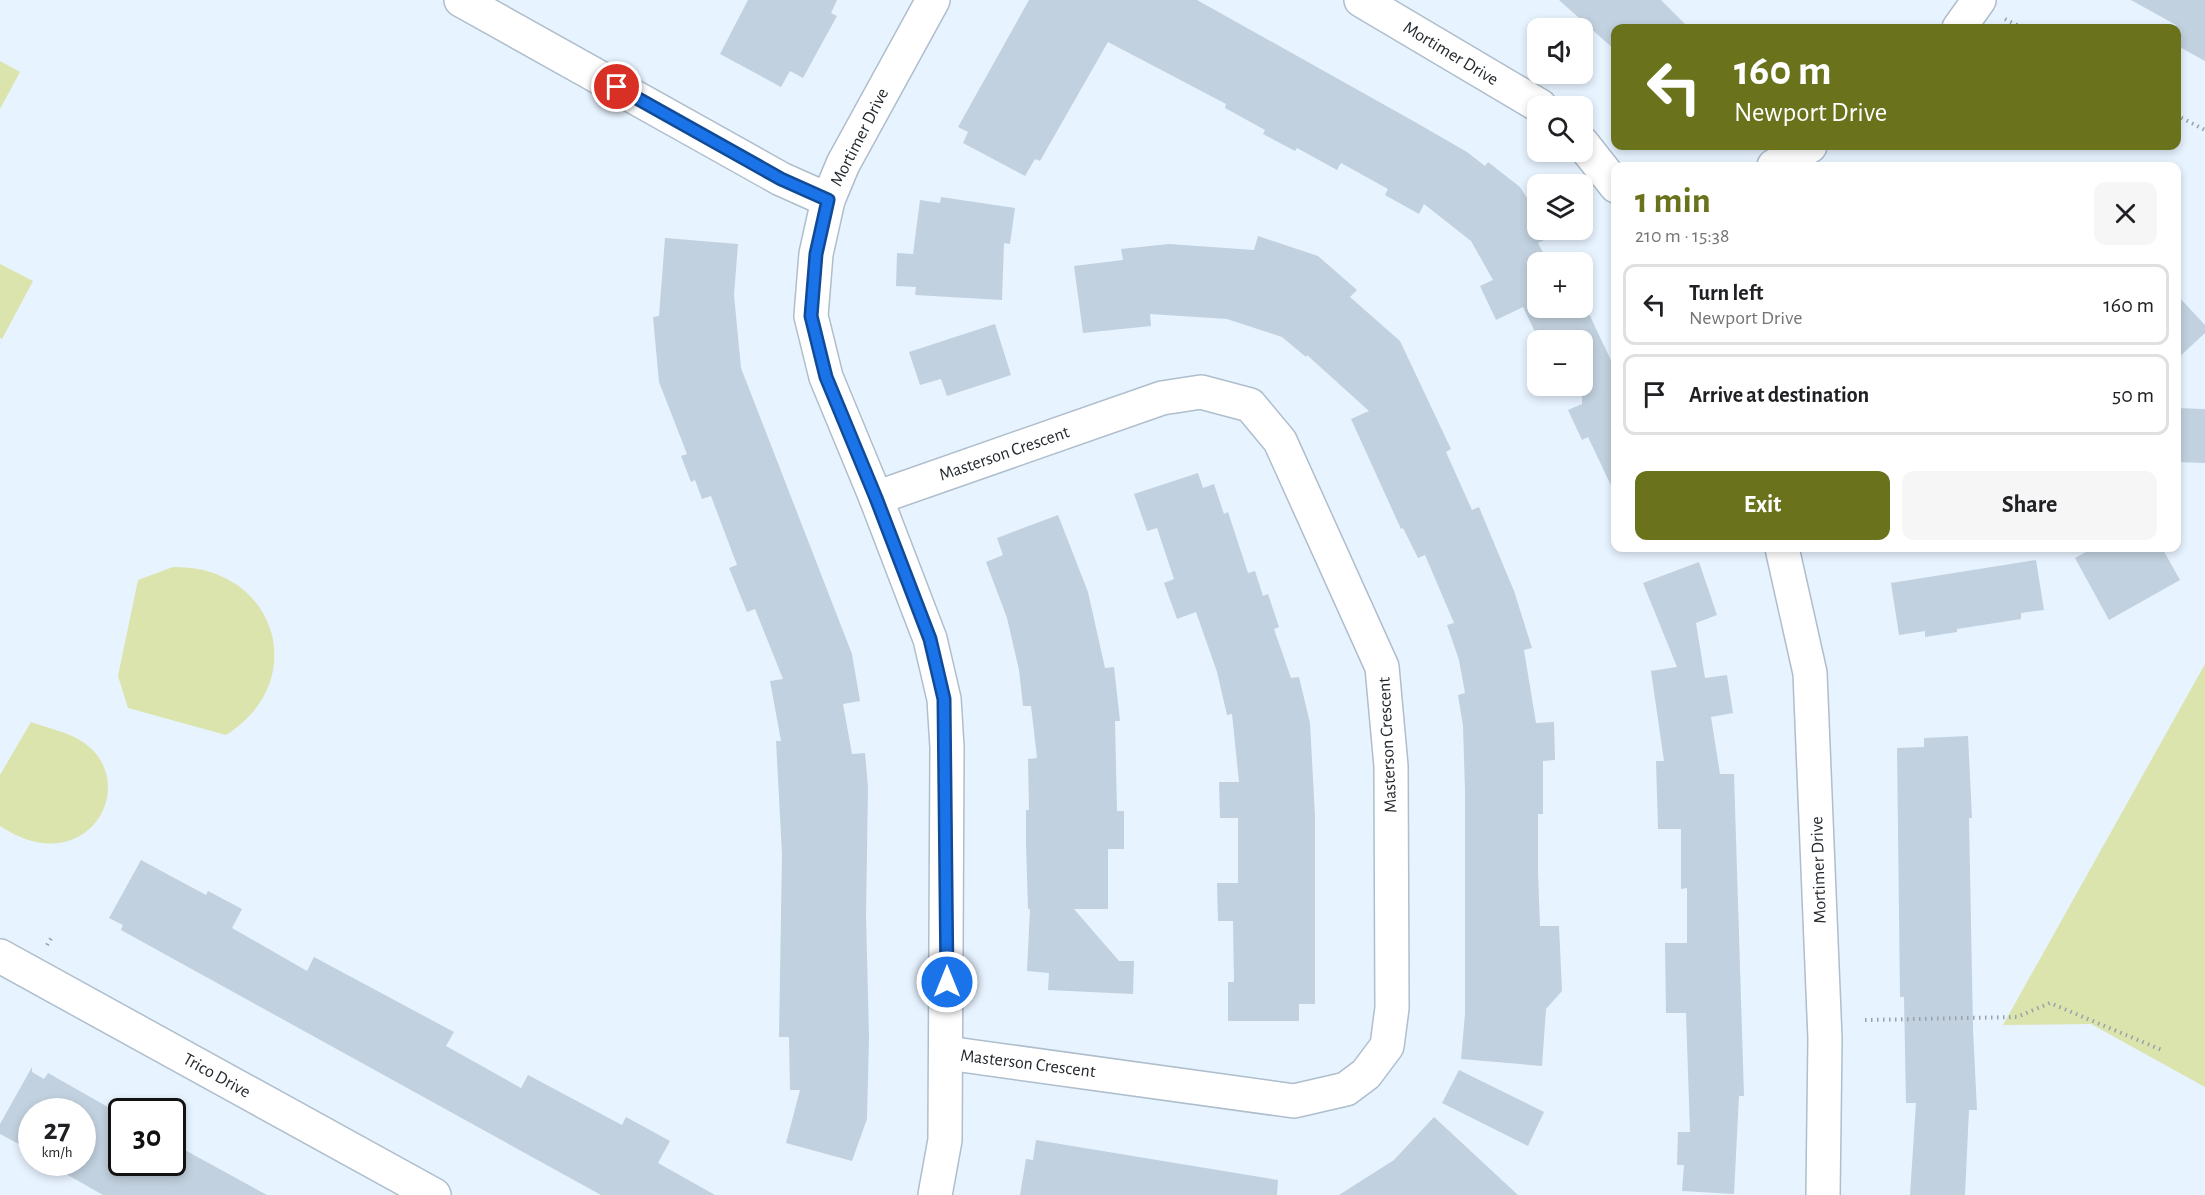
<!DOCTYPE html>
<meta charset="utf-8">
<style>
body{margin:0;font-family:"Alegreya Sans",sans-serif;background:#f6f6f6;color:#202124;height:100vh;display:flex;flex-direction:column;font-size:22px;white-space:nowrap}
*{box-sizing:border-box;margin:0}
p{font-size:20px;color:#757577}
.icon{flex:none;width:33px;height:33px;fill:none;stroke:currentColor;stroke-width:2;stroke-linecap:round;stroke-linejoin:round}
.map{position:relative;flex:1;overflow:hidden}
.drawer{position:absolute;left:1611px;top:162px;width:570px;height:390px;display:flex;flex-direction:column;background:#fff;border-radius:12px;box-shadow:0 3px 9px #0003}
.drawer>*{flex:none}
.guide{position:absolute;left:1611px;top:24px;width:570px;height:126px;border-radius:12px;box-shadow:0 3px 9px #0003;background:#6a731c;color:#fff;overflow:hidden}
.tools{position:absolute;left:1527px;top:18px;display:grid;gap:12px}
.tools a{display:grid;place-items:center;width:66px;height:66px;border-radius:12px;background:#fff;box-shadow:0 3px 9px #0003;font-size:30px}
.speed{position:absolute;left:18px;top:1098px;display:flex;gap:12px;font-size:30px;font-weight:700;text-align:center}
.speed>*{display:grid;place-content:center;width:78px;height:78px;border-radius:50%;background:#fff;box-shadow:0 3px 9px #0003;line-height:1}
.speed small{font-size:15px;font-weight:400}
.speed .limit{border:3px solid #111;border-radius:9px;background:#fff;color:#111}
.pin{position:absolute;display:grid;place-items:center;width:51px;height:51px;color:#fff;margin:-26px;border:3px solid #fff;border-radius:50%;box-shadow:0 2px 6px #0007}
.me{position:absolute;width:66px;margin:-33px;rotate:0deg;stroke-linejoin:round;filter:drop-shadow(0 0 4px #0008)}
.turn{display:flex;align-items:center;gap:21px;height:126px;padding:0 24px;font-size:27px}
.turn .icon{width:78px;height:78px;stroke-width:2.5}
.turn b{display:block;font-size:42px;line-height:51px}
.round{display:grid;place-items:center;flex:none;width:63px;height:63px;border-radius:12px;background:#f6f6f6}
.summary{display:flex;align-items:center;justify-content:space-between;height:102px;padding:0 24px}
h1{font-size:36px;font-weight:700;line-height:45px;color:#6a731c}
.primary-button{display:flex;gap:12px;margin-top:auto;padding:12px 24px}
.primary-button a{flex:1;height:69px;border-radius:12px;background:#6a731c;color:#fff;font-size:24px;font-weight:700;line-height:69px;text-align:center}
.primary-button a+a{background:#f6f6f6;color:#202124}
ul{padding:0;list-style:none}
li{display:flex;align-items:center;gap:18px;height:81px;margin:0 12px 9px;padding:0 12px;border:3px solid #e0e0e0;border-radius:12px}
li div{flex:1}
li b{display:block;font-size:22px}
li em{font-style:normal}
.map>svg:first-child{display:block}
.green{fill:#dbe4ac}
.building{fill:#c2d1df}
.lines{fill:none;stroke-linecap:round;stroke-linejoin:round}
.minor-casing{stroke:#afbecc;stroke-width:36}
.path{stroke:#98a1aa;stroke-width:4;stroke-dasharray:1.5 4.5;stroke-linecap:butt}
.minor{stroke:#fff;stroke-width:33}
.route-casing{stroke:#114b97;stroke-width:15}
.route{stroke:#1a73e8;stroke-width:10}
.labels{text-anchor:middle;stroke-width:4.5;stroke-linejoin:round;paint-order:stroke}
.street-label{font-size:18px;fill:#242a2f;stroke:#fff}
</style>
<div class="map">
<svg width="2205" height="1195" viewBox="0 0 2205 1195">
<rect width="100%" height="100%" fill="#e7f3ff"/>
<g class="green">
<polygon points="0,61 20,72 0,109"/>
<polygon points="0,264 33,281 2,339 0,338"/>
<path d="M 173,567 C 275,565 313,680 226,735 L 128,708 L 118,676 L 138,580 Z"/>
<polygon points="2205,664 2205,1087 2091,1024 2003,1025"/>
<path d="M 31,722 C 47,728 68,732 83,742 C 143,783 87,884 0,826 L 0,775 Z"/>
</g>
<g class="building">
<polygon points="748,0 837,0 831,13 837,16 803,78 790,71 781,87 720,54"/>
<polygon points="1029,0 1197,0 1415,122 1467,152 1485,166 1488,162 1520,187 1538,215 1538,230 1543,230 1548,238 1538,243 1548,262 1538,262 1538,308 1582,308 1582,299 1616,371 1616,496 1588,437 1582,440 1568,410 1582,404 1582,340 1539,340 1523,307 1496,320 1480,286 1493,280 1471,241 1424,204 1419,214 1385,195 1388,189 1341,163 1337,170 1297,148 1295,151 1263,134 1265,130 1225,108 1226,104 1108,42 1040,161 1035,159 1025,176 963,143 968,132 958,127"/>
<polygon points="1559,0 1661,0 1689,28 1616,28 1616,51"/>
<polygon points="2131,0 2205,0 2205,61 2176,45 2176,25"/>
<polygon points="941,197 1015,208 1010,244 1004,243 1002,300 915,295 916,287 896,286 897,253 913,254 920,200 940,203"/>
<polygon points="1258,236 1318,256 1357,290 1350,297 1400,341 1451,449 1446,452 1472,510 1479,507 1514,591 1532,648 1524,650 1536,723 1554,722 1555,760 1543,761 1543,814 1538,814 1538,872 1540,926 1559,926 1562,991 1546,1009 1542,1066 1461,1059 1465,1014 1465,791 1463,726 1458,695 1465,693 1459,660 1447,625 1454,623 1425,555 1418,558 1403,528 1401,529 1351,419 1369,411 1307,355 1306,357 1282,337 1227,319 1150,314 1151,326 1083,333 1074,266 1123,260 1121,249 1169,244 1254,250"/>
<polygon points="665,238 738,244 734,295 741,368 852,654 860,701 843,704 852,754 865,753 868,787 866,915 869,1037 867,1119 852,1161 786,1143 800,1090 790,1090 789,1037 779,1037 782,854 776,741 781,741 770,681 783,679 755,609 747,612 729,568 737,565 711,496 702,499 695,480 691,482 681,456 687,454 659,382 653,317 659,316"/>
<polygon points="2176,294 2205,325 2205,333 2176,360"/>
<polygon points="995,324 1011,375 947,396 941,379 920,385 909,352"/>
<polygon points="2176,408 2205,409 2205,463 2176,462"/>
<polygon points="1198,473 1203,488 1214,484 1224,514 1228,512 1248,573 1255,571 1263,596 1268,594 1279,627 1274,629 1291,678 1299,677 1310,723 1315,816 1315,1004 1299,1004 1299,1021 1228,1021 1228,982 1234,982 1233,921 1218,921 1217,883 1238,883 1238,818 1220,818 1219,782 1239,782 1232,714 1227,715 1217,672 1196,612 1177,619 1164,583 1174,579 1157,528 1147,531 1134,494"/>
<polygon points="1058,515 1088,592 1105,668 1114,667 1120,721 1115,721 1117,811 1124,811 1124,849 1108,849 1108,909 1074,909 1119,961 1134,961 1133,994 1048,990 1049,973 1027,971 1030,909 1028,909 1026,843 1026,810 1029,810 1028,759 1037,758 1031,706 1023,706 1019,670 1007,618 986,562 1003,555 997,538"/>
<polygon points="2093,548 2162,548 2180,580 2109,620 2075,558"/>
<polygon points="2036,560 2044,610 2021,613 2021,619 1957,629 1957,632 1925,637 1925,631 1899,635 1891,583"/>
<polygon points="1699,562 1717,615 1696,623 1705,678 1727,675 1733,713 1711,717 1720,774 1734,774 1744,1096 1739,1096 1734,1194 1682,1191 1684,1165 1677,1165 1678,1132 1690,1132 1686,1013 1666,1013 1665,943 1687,943 1687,888 1681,889 1681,829 1658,829 1656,761 1664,761 1651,671 1677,667 1643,583"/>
<polygon points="1968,736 1972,818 1969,818 1973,1029 1977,1110 1969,1110 1965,1195 1910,1195 1916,1103 1906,1103 1904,997 1900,997 1897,748 1924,747 1924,738"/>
<polygon points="141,860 206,895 208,891 242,909 232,928 307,971 314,957 454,1032 446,1046 521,1088 528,1075 622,1125 626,1117 670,1141 658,1163 715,1195 601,1195 121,930 123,925 109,918"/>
<polygon points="32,1067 32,1072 44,1079 48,1073 122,1115 122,1162 172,1162 172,1143 267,1195 103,1195 66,1174 73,1162 82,1162 82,1112 32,1112 32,1151 0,1134 0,1124"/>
<polygon points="1459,1070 1544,1112 1528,1146 1442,1103"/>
<polygon points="1434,1117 1518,1195 1339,1195 1394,1160"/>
<polygon points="1036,1140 1278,1180 1277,1195 1020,1195 1026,1159 1033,1160"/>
</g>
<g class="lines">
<g class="minor-casing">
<g id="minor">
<polyline points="461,0 781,179 828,200"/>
<polyline points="933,0 843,164 828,200 816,254 811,316 826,377 876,498 930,639 944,699 947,747 945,1140 935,1195"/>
<polyline points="1361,0 1540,106"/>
<polyline points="1959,28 1979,0"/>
<polyline points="1582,143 1616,186"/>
<polyline points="1774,166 1810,146"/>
<polyline points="876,498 1162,398 1201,392 1250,405 1280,441 1382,667 1391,766 1392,1008 1387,1046 1366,1074 1346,1089 1294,1101 947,1053"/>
<polyline points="1782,548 1810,673 1825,1039 1823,1195"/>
<polyline points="0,956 434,1195"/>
</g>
</g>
<g class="path">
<polyline points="2005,19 2023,28"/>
<polyline points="2176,115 2205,130"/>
<polyline points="47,945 52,937"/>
<polyline points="1865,1020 2017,1017 2050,1003 2164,1051"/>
</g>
<use href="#minor" class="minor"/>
</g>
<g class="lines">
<g class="route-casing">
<polyline id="route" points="617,87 781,179 828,200 816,254 811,316 826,377 876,498 930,639 944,699 947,982"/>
</g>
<use href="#route" class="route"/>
</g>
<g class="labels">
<g class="street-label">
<text transform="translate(1451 53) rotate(31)" y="6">Mortimer Drive</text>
<text transform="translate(859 137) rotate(-63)" y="6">Mortimer Drive</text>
<text transform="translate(1004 453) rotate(-19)" y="6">Masterson Crescent</text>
<text transform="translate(1387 745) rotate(-93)" y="6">Masterson Crescent</text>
<text transform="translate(1818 870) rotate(-92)" y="6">Mortimer Drive</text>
<text transform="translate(1028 1063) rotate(7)" y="6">Masterson Crescent</text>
<text transform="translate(217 1075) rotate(29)" y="6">Trico Drive</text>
</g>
</g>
</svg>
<div class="tools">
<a><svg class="icon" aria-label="sound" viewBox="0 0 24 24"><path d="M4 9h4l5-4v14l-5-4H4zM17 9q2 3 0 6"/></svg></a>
<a><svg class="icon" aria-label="search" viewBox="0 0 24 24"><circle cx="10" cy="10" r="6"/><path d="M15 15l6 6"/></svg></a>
<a><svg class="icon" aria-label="layers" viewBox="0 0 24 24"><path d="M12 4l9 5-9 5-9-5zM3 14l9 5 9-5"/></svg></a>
<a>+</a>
<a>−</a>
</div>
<div class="speed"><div>27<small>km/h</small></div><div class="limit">30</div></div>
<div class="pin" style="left:617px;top:87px;background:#d93025"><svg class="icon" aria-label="arrive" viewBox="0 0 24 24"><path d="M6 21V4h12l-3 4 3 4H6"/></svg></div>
<svg class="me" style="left:947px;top:982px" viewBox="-20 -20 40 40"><circle r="17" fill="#1a73e8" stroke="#fff" stroke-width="3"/><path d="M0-11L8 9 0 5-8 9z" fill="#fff"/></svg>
<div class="guide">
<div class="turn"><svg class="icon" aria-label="left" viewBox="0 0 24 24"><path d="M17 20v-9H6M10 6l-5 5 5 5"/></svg><div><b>160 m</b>Newport Drive</div></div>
</div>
<section class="drawer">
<div class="summary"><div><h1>1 min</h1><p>210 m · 15:38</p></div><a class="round"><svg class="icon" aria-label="close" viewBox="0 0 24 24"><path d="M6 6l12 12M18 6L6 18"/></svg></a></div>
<ul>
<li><svg class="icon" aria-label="left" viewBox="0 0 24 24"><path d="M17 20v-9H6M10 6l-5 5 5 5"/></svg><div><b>Turn left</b><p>Newport Drive</p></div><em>160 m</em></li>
<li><svg class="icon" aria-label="arrive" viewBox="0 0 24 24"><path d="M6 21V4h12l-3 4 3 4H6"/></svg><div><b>Arrive at destination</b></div><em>50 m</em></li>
</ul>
<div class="primary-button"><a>Exit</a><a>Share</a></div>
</section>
</div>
